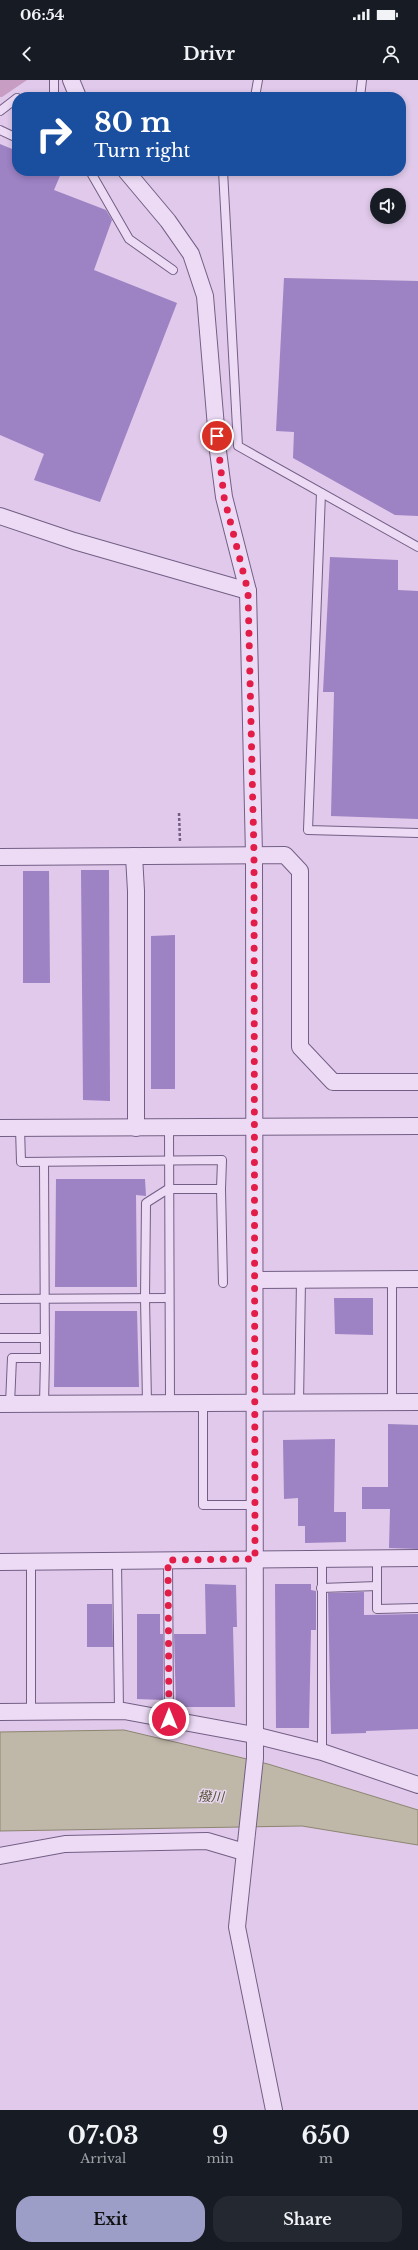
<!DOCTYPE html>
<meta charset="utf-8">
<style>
body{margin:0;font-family:"Libre Baskerville","Noto Sans JP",serif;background:#242831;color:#f1f3f6;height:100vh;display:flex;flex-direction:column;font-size:15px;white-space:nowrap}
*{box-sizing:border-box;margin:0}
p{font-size:13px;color:#9ea1a6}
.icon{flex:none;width:22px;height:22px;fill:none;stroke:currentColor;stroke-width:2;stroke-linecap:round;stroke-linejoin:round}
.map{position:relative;height:2030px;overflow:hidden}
.sheet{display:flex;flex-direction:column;background:#171b24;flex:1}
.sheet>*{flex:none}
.guide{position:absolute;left:12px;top:12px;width:394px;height:84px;border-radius:16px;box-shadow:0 2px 6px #0003;background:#1a4fa0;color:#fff;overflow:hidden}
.controls{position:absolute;left:370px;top:108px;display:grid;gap:8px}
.controls a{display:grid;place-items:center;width:36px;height:36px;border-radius:50%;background:#171b24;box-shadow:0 2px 6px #0003;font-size:20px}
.pin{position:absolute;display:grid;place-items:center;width:34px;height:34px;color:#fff;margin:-17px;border:2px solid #fff;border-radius:50%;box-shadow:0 1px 4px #0007}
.me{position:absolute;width:44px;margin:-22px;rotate:0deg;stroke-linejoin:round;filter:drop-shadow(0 0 3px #0008)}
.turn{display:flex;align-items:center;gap:14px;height:84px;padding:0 16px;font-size:18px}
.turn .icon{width:52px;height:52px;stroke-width:2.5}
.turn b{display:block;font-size:28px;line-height:34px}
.eta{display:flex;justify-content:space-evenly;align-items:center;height:68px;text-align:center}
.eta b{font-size:24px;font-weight:700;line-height:28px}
.action{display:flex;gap:8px;margin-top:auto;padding:8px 16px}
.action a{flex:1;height:46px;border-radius:16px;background:#9c9ec7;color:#111;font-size:16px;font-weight:700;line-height:46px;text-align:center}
.action a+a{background:#242831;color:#f1f3f6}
.status{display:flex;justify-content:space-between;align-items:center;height:28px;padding:0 20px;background:#171b24;direction:ltr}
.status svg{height:11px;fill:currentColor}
header{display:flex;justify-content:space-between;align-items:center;height:52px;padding:0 16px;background:#171b24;font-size:18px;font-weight:700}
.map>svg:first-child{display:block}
.green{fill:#c79dc3}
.water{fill:#bfb8a9;stroke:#8c8570}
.building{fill:#9d82c4}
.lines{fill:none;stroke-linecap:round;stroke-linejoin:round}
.lane-casing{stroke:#735f85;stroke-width:10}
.street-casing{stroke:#735f85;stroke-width:18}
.path{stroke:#735f85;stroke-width:2.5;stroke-dasharray:3 2;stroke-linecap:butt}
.lane{stroke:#eddbf6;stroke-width:8}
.street{stroke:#eddbf6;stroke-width:16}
.route{stroke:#e11d48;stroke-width:7;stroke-dasharray:0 12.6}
.labels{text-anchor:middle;stroke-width:3;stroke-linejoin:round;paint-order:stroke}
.water-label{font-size:13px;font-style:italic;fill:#555232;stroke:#ead7f2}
</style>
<div class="status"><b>06:54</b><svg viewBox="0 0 49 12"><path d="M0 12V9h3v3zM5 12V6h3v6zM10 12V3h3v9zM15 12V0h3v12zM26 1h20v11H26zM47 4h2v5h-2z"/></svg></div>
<header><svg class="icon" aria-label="back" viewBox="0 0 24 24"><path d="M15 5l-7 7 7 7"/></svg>Drivr<svg class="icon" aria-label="person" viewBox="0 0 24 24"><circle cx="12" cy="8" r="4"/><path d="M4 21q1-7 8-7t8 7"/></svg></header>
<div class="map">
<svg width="418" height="2030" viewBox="0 0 418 2030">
<rect width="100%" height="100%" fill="#e0c9ea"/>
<polygon class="green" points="0,0 27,0 2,17 0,17"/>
<polygon class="water" points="124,1650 268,1684 418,1730 418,1765 302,1746 0,1751 0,1652"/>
<g class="building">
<polygon points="0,64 17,71 17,91 62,91 54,110 106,130 112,140 94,190 177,223 100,422 34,400 44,374 0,355"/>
<polygon points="284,198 418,201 418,436 395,435 293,378 294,352 276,351"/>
<polygon points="330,477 398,480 398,510 418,511 418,739 331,736 334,612 323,612"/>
<polygon points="81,790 109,790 110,1021 83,1020"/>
<polygon points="23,791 49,791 50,903 23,903"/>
<polygon points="175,855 175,1009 151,1009 151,856"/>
<polygon points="56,1099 145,1099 146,1116 136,1115 137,1207 55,1207"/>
<polygon points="334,1218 373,1218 373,1255 335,1254"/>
<polygon points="55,1231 137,1231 139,1307 54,1307"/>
<polygon points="388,1344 418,1345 418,1469 389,1468 390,1429 362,1429 362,1407 388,1407"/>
<polygon points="335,1359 334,1432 346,1432 346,1462 305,1463 305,1446 298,1446 298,1418 284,1419 283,1360"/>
<polygon points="205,1504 236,1505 237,1547 233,1547 235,1627 176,1627 174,1554 206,1554"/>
<polygon points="275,1504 311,1504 311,1510 316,1511 316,1550 311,1550 309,1648 276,1648"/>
<polygon points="364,1512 364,1535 418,1534 418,1649 366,1651 366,1653 331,1654 328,1513"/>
<polygon points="87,1524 112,1524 113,1567 87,1567"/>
<polygon points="137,1534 160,1534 160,1554 163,1554 163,1620 137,1619"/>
</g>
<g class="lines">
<g class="lane-casing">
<g id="lane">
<polyline points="36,17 37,17"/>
<polyline points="54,17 54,0"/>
<polyline points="255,17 258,0"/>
<polyline points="360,17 362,0"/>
<polyline points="0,31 17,18"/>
<polyline points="0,50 17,58"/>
<polyline points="90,91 129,159 173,190"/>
<polyline points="223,91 238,366 418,467"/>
<polyline points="321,413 308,750 418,753"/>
<polyline points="20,1048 21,1082 222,1080 221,1109"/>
<polyline points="169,1048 170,1323"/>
<polyline points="392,1200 392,1323"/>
<polyline points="0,1219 169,1218"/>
<polyline points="0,1258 45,1258"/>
<polyline points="147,1323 145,1218 146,1123 168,1109 221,1109 223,1203"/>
<polyline points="299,1323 301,1200"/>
<polyline points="10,1324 12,1278 45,1278 44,1082"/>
<polyline points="44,1324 45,1278"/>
<polyline points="203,1324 203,1425 255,1425"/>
<polyline points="377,1478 377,1529 418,1528"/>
<polyline points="168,1480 169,1639"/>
<polyline points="117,1481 119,1631"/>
<polyline points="321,1508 377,1506"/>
<polyline points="31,1632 31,1482"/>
<polyline points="322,1672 322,1478"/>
</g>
</g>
<g class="street-casing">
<g id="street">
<polyline points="71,0 78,17"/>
<polyline points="126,91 168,141 191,174 205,216 218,371 224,417 248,511 254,775 255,1678 237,1847 274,2030"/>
<polyline points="0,436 74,461 248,511"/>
<polyline points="134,776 136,811 136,1048"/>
<polyline points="0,777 285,775 300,791 300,967 333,1002 418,1002"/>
<polyline points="0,1048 418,1046"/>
<polyline points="256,1200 418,1199"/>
<polyline points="0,1324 418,1322"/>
<polyline points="0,1482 418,1478"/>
<polyline points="0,1632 124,1631 254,1655 322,1672 418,1705"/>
<polyline points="0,1776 65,1764 207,1761 244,1772"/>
</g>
</g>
<polyline class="path" points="179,733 180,762"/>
<use href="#lane" class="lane"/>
<use href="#street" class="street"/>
</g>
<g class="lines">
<polyline class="route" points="169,1639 168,1480 255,1479 254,775 248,511 224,417 217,356"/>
</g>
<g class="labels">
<g class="water-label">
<text transform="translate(211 1716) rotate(2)" y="5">撥川</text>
</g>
</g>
</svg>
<div class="controls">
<a><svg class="icon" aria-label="sound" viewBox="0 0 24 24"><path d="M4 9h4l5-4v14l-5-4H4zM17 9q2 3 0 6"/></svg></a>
</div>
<div class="pin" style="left:217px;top:356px;background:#d93025"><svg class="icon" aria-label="arrive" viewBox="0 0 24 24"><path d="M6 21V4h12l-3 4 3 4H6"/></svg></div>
<svg class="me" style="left:169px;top:1639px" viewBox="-20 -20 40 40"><circle r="17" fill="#e11d48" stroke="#fff" stroke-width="3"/><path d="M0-11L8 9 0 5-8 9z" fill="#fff"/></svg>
<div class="guide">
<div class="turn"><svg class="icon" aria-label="right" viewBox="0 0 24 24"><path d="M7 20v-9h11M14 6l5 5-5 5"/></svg><div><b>80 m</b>Turn right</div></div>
</div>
</div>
<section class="sheet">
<div class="eta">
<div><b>07:03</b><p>Arrival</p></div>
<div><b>9</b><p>min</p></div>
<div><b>650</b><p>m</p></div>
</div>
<div class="action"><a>Exit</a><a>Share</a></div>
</section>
